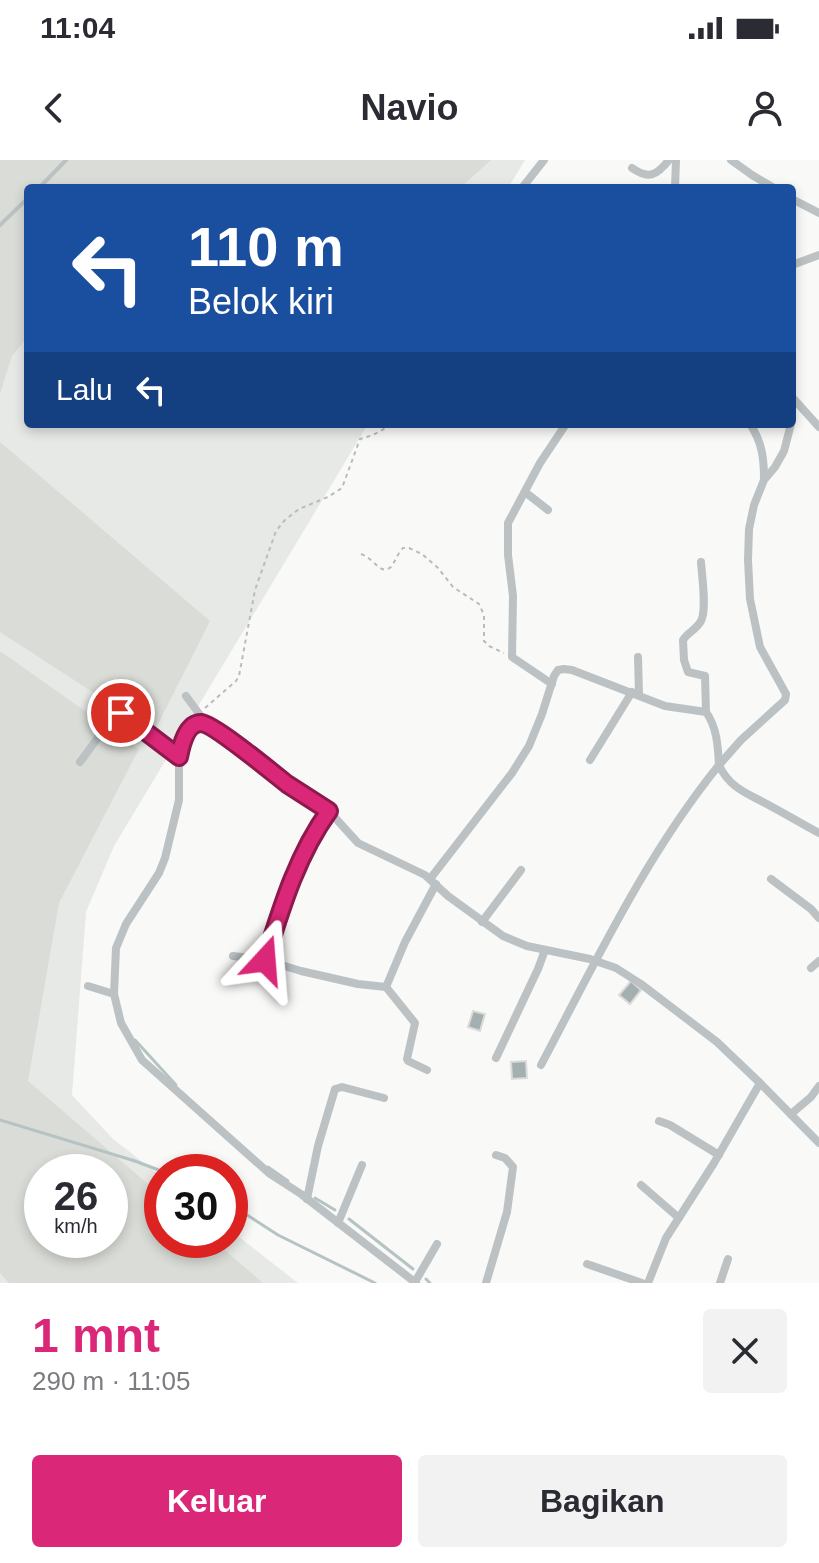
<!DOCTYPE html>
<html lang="id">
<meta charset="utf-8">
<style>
body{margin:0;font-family:Helvetica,sans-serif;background:#f2f2f3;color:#2b2b33;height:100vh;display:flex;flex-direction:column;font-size:30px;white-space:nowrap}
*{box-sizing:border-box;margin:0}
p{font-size:26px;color:#7c7c81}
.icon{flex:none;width:44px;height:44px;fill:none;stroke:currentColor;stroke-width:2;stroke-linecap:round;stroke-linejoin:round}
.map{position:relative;height:1123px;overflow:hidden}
.details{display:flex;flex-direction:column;background:#fff;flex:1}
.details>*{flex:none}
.hud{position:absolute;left:24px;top:24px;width:772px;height:244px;border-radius:8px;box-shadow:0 4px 12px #0003;background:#1a4fa0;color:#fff;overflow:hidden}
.speed{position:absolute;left:24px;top:994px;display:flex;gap:16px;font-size:40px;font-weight:700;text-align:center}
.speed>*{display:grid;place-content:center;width:104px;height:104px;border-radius:50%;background:#fff;box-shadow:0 4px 12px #0003;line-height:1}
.speed small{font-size:20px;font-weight:400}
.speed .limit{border:12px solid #d22;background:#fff;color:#111}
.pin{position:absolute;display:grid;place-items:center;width:68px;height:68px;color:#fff;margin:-34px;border:4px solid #fff;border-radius:50%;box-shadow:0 2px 8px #0007}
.me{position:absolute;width:88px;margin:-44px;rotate:19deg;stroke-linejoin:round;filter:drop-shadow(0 0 6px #0008)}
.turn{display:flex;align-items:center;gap:28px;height:168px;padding:0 32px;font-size:36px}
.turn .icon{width:104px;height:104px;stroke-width:2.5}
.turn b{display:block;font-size:56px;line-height:68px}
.then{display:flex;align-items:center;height:76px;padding:0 32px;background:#0003;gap:16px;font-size:30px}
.round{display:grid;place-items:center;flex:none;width:84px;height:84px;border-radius:8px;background:#f2f2f3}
.head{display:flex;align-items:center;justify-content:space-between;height:136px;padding:0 32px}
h1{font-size:48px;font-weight:700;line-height:60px;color:#db2777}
.primary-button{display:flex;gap:16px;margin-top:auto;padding:16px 32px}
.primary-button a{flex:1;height:92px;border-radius:8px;background:#db2777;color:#fff;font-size:32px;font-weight:700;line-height:92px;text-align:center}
.primary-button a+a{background:#f2f2f3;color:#2b2b33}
.status{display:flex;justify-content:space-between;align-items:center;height:56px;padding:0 40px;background:#fff;direction:ltr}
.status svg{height:22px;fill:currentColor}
header{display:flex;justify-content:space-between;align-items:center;height:104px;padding:0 32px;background:#fff;font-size:36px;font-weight:700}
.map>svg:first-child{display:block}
.built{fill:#e7e9e7;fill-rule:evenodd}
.green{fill:#daddd7;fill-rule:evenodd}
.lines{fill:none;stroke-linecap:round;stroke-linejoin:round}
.stream{stroke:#b5c3c4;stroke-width:3}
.building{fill:#a4afb1;stroke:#dbdbd9;stroke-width:2}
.path{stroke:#b7bcbd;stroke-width:2;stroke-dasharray:4 4;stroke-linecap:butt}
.lane{stroke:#bcc2c4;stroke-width:4}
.street{stroke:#bcc2c4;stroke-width:8}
.route-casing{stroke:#8e194d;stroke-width:20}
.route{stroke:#db2777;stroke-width:14}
</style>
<div class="status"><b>11:04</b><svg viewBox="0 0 49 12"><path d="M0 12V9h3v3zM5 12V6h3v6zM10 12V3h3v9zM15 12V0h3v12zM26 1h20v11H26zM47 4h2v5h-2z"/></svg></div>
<header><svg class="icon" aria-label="back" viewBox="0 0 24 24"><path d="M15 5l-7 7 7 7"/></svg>Navio<svg class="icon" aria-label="person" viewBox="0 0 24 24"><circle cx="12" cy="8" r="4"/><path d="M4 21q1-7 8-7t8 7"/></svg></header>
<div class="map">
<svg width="819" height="1123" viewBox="0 0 819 1123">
<rect width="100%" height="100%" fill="#f9f9f7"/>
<path class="built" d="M 0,0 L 525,0 L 508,28 L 28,28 L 28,264 L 368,264 L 114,686 L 86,752 L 72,935 L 113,979 L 162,1017 L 162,1080 L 230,1080 L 230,1070 L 298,1123 L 0,1123 ZM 42,1012 L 110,1012 L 110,1080 L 42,1080 Z"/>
<g class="green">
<polygon points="0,0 491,0 460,28 28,28 28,177 12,196 0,234"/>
<polygon points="0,282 210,461 154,572 0,472"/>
<path d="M 0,491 L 139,589 L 59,743 L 28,921 L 162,1036 L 162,1080 L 213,1080 L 263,1123 L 9,1123 L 0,1113 ZM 42,1012 L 110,1012 L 110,1080 L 42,1080 Z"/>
</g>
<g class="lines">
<g class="stream">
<polyline points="199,569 221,579"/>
<polyline points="231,586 251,600"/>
<polyline points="289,628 323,656"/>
<polyline points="135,880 176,925"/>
<polyline points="0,960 135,1001 164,1012"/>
<polyline points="268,1007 288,1021"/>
<polyline points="315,1038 335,1050"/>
<polyline points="230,1044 278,1075 375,1123"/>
<polyline points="349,1059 413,1109"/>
<polyline points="426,1119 430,1123"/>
</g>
</g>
<g class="building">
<polygon points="631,821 641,830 630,844 619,835"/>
<polygon points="473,851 485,854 480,871 468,867"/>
<polygon points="526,901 527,918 512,919 511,902"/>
</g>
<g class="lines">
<g class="path">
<path d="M 361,394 C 374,398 380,416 391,407 C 395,402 398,393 403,388 L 409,388 L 422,394 L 438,408 L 453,427 L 479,444 L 484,455 L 484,481 L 489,486 L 504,493"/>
<polyline points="205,548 236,521 239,516 255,430 276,371 285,360 299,349 328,337 342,328 360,279 373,275 393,264"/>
</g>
<g class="lane">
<polyline points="39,28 66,0"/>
<polyline points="0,65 28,38"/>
</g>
<g class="street">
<polyline points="731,0 752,15 774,28"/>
<path d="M 632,8 C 649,20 657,15 669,0"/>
<polyline points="522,28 544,0"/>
<polyline points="675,28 676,0"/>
<polyline points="792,39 819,53"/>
<polyline points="792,105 819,95"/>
<polyline points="792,237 819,267"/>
<path d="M 750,264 C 762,282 764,298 764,319"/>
<polyline points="525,332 548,350"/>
<path d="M 701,402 C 702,417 707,450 701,461 C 696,470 688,472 683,480 L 684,500 L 688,512 L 705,516 L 706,552"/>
<polyline points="638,497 639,535"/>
<polyline points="552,524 512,497 513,436 508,395 508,363 540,303 566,264"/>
<polyline points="186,536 200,555 201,563"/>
<polyline points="590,600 632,532"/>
<polyline points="80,602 116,553 121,553 179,597"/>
<polyline points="719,605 741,580 785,540 786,534 760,487 750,439 748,400 749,369 754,345 764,320 775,307 784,291 791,264"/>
<path d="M 430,719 L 512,613 L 529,586 L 542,554 L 554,516 L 558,510 L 564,509 L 572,510 L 665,546 L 706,552 C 717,567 718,587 719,605"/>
<polyline points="771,719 811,749 819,758"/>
<polyline points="482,762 521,710"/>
<polyline points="233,796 265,800 301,811 358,824 386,827 415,863 407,899 408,901 427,910"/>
<path d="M 265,800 C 280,750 298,694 329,651"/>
<polyline points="811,808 819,801"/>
<polyline points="88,826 114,834"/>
<polyline points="386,827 405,782 436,724"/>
<polyline points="496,898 538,809 545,790"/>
<path d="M 541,905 C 595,803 646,695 719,605 C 730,630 752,635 774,648 C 789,656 804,665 819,673"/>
<polyline points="791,954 811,937 819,926"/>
<polyline points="659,961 670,965 719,995"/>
<polyline points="641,1025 679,1058"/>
<polyline points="307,1039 318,986 335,929 342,927 384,938"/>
<polyline points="338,1063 362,1005"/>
<polyline points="587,1104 642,1123"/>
<polyline points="415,1122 437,1084"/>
<polyline points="416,1123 301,1034 270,1014 142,900 121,863 114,834 116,788 126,764 159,713 165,698 179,640 179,597 183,582 190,570 196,565 205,565 245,590 265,607 329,651 358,683 425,715 448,736 503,776 527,786 590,799 616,808 641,824 717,882 760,923 819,983"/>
<polyline points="486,1123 507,1052 513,1007 505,998 496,995"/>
<polyline points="648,1123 666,1078 714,1003 760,923"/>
<polyline points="720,1123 728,1099"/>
</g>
</g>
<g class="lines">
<g class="route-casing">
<path id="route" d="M 121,553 L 179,597 C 181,587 186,563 201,563 C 214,564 273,613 287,624 C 301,633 315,642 329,651 C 297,695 281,749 265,800"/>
</g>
<use href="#route" class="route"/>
</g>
</svg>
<div class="speed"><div>26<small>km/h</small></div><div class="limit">30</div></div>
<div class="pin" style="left:121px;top:553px;background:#d93025"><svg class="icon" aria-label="arrive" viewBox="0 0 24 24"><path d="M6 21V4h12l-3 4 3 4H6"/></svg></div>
<svg class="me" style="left:265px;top:800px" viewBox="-20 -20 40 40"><path d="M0-17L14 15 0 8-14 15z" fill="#db2777" stroke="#fff" stroke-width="4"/></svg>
<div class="hud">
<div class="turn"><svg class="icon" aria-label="left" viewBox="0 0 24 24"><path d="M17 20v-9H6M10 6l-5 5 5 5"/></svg><div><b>110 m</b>Belok kiri</div></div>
<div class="then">Lalu<svg class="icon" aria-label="left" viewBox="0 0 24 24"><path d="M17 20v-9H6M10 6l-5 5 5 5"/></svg></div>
</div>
</div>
<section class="details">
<div class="head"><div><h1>1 mnt</h1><p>290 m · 11:05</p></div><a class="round"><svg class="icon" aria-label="close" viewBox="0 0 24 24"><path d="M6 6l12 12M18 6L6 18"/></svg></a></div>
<div class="primary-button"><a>Keluar</a><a>Bagikan</a></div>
</section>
